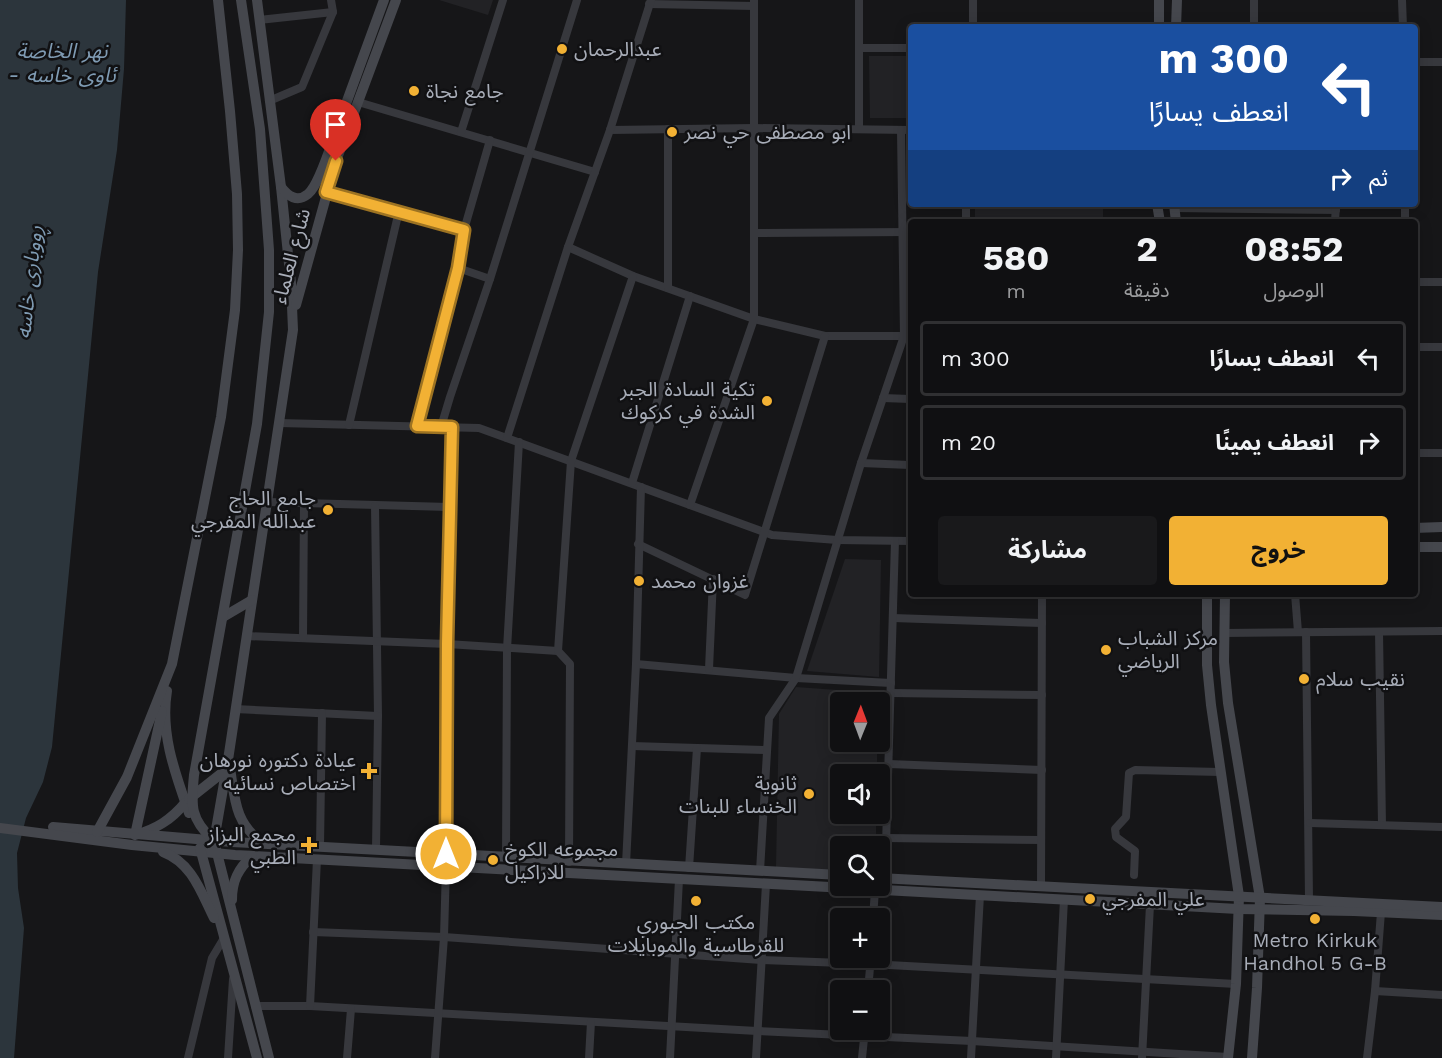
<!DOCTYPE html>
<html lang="ar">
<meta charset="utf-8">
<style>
body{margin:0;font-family:"Work Sans","Noto Sans Arabic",sans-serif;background:#19191b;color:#f1f3f6;direction:rtl;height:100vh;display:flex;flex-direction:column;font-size:22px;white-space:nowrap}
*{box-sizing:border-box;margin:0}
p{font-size:20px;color:#9c9d9f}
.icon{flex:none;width:33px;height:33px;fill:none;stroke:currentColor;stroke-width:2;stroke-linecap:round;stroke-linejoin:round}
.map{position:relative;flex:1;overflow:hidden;direction:ltr}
.drawer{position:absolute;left:908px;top:219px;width:510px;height:378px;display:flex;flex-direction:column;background:#101012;border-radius:6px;box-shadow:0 3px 15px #0003,0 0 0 2px #303032;direction:rtl}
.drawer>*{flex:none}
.hud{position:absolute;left:908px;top:24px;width:510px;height:183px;border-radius:6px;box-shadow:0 3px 15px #0003,0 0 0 2px #303032;direction:rtl;background:#1a4fa0;color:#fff;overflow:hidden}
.needle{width:39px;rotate:1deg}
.tools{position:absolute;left:830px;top:692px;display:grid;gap:12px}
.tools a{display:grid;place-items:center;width:60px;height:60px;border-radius:6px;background:#101012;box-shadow:0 3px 15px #0003,0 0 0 2px #303032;font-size:30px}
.pin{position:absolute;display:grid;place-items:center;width:51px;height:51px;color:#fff;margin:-62px -26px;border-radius:50% 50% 50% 0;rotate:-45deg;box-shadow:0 0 6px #0007}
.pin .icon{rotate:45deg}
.me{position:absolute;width:66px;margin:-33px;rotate:0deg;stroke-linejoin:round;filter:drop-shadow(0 0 4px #0008)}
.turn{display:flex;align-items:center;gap:21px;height:126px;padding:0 30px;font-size:27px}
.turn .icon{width:78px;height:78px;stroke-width:2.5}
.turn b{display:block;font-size:42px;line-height:51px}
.then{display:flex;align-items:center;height:57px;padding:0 30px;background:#0003;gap:12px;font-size:22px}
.eta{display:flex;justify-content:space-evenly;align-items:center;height:102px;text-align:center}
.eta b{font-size:36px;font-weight:700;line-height:42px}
.action{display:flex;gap:12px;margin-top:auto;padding:12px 30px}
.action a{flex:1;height:69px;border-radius:6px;background:#f2b134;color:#111;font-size:24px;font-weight:700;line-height:69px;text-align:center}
.action a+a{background:#19191b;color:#f1f3f6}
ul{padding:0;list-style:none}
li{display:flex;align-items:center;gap:18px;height:75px;margin:0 12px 9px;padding:0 18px;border:3px solid #303032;border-radius:6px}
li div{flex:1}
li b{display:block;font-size:22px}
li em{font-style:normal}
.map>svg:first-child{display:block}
.built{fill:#222225}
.water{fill:#2c353c}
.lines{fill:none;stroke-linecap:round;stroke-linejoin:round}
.street{stroke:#37383d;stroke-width:8}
.secondary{stroke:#45474d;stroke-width:10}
.route-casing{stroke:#9d7322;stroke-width:15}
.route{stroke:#f2b134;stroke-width:10}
.poi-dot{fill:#f2b134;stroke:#111113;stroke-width:2}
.labels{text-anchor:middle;stroke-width:5;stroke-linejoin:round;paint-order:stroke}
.poi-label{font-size:20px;fill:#a8adb8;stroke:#111113;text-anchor:start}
.street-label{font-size:20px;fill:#a8adb8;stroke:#111113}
.water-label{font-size:21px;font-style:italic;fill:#7f9bb3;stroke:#111113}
</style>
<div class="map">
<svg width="1442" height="1058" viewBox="0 0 1442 1058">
<rect width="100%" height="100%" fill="#161618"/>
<g class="built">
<polygon points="439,0 493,0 488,15"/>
<polygon points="869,56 910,56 910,118 870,118"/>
<rect x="975" y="204" width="128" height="17"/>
<polygon points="845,559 881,560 879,677 807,671"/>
<polygon points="796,687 878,693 878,702 840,702 840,741 877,741 877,774 840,774 840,813 876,813 876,846 840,846 840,871 776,867 779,714"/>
</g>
<polygon class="water" points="0,0 126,0 124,69 117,150 98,272 52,747 43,782 26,818 17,853 18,888 24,928 14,1058 0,1058"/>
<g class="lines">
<g class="street">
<polyline points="1402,0 1403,27"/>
<polyline points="649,4 754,6"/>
<polyline points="259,20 333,12"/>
<polyline points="973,27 973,0"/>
<polyline points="1254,27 1254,0"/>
<polyline points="859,48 910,48"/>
<polyline points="1414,62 1442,62"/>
<polyline points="269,101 302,87 333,12 331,0"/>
<polyline points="358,102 595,172"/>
<polyline points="859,129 859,0"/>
<polyline points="610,130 754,128 910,130"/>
<polyline points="461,132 503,0"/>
<polyline points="326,192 464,230"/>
<polyline points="966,204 966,222"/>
<polyline points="1405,204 1405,222"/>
<polyline points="1174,208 1336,210"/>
<polyline points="1335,222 1336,204"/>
<polyline points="755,233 910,232"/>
<polyline points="568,247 633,276 754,319 825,336 910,336"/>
<polyline points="458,268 490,279"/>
<polyline points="1414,282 1442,282"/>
<polyline points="668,288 668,129"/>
<polyline points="1414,347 1442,347"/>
<polyline points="883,398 910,399"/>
<polyline points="279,423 479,428 772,535 837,540 910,541"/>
<polyline points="349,425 399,211"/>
<polyline points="417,426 458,268 464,230 490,140"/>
<polyline points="441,427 450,397 490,279 577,0"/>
<polyline points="507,438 568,247 610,130 651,0"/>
<polyline points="1414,453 1442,453"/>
<polyline points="861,463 910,465"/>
<polyline points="632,483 690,296"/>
<polyline points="267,502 449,507"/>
<polyline points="690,505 754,319 754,0"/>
<polyline points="375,506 378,716 376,849"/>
<polyline points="638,544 745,595 825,336"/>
<polyline points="1295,594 1298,632"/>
<polyline points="893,618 1042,623"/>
<polyline points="1306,632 1309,899"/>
<polyline points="1379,632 1382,825"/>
<polyline points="1224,633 1442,631"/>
<polyline points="246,636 447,644 558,651"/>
<polyline points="303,638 304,503"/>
<polyline points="636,664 796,678 891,683"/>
<polyline points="709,669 713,579"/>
<polyline points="891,693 1042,695"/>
<polyline points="235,709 378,716"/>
<polyline points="632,746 767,750"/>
<polyline points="889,764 1042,770"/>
<polyline points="1310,823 1442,827"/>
<polyline points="886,838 1041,840"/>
<polyline points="320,847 322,713"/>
<polyline points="446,854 447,644 451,427"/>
<polyline points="506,857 507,649 519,442"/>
<polyline points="569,862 570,664 558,651 571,461 633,276"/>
<polyline points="626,864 636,664 641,487"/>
<polyline points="689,868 697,748"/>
<polyline points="760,871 769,718 796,678 861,463 904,336 901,130"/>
<polyline points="1134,875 1135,851 1116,837 1115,829 1126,817 1129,773 1135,770 1220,772"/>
<polyline points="885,878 895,541"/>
<polyline points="1041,885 1042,594"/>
<polyline points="873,918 875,890"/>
<polyline points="313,932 444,937 761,960 870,964 1236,984"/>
<polyline points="868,990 871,957"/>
<polyline points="1375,991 1442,995"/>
<polyline points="255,1006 310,1006 757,1031 972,1041 1228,1057"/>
<polyline points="310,1006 317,859"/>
<polyline points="188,1058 212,958 224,938"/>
<polyline points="228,1058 233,979"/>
<polyline points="347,1058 351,1009"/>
<polyline points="435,1058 444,937 446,866"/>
<polyline points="589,1058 591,1022"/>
<polyline points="670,1058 679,879"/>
<polyline points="756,1058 766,884"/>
<polyline points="862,1058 865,1029"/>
<polyline points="971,1058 980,895"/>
<polyline points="1056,1058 1064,899"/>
<polyline points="1142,1058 1150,905"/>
<polyline points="1367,1058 1375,991 1381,912"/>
</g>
<g class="secondary">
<polyline points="257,0 281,187 291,283 293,330 228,760 214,841 269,1058"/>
<polyline points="1159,27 1159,0"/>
<polyline points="1176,27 1177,0"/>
<path d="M 281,187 C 288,196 297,203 308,194 C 319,185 331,145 336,131 C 352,87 368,44 384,0"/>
<polyline points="1157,204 1160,222"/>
<polyline points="1174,204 1176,222"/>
<polyline points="296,305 336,161 396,0"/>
<polyline points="1414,528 1442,527"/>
<polyline points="1414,547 1442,547"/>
<polyline points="1207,594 1207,665 1211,705 1239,896 1236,984 1228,1058"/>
<polyline points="1225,594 1224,662 1228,703 1260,898 1257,988 1252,1058"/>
<polyline points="223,617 252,600"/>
<path d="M 167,691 C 160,733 175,773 189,813"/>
<path d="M 162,711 L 135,835 C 156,829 171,820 185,803"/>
<path d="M 230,768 C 235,800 235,824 263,843"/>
<polyline points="189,799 227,769"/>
<polyline points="53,827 232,842 840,875"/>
<polyline points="0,828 132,845 235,855 1238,909 1354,911 1442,915"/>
<polyline points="97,832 127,777 172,664 221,417 235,310 238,250 237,194 230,111 218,0"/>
<path d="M 214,841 C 190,819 191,806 194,775 L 257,424 L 269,312 L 269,250 L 260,129 L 241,0"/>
<polyline points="200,848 257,1058"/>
<path d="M 163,852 C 192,863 201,892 214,918"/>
<polyline points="879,878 1442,907"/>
<path d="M 232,900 C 232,881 238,869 252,856"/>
</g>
</g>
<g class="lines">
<g class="route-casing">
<polyline id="route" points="336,161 326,192 464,230 458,268 417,426 452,427 447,644 446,854"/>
</g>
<use href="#route" class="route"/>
</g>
<g class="poi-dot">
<circle cx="562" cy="49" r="6"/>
<circle cx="414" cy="91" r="6"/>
<circle cx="672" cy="132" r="6"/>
<circle cx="767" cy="401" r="6"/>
<circle cx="328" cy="510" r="6"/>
<circle cx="639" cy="581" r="6"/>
<circle cx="1106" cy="650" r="6"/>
<circle cx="1304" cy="679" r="6"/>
<path d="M366 762h6v6h6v6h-6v6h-6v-6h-6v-6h6z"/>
<circle cx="809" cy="794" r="6"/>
<path d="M306 836h6v6h6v6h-6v6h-6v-6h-6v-6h6z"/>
<circle cx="493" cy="860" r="6"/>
<circle cx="1090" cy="899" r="6"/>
<circle cx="696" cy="901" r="6"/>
<circle cx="1315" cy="919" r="6"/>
</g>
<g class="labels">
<g class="poi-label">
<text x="574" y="56">عبدالرحمان</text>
<text x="426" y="98">جامع نجاة</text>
<text x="684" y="139">ابو مصطفى حي نصر</text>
<text x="755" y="396" text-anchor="end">تكية السادة الجبر<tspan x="755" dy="23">الشدة في كركوك</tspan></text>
<text x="316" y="505" text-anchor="end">جامع الحاج<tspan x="316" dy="23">عبدالله المفرجي</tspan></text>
<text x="651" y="588">غزوان محمد</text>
<text x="1118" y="645">مركز الشباب<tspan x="1118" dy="23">الرياضي</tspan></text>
<text x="1316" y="686">نقيب سلام</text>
<text x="356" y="767" text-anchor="end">عيادة دكتوره نورهان<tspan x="356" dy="23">اختصاص نسائيه</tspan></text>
<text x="797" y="790" text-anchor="end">ثانوية<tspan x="797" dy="23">الخنساء للبنات</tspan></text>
<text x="296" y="841" text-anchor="end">مجمع البزاز<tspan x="296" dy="23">الطبي</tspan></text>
<text x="505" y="856">مجموعه الكوخ<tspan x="505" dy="23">للاراكيل</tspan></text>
<text x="1102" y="906">علي المفرجي</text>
<text x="696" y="929" text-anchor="middle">مكتب الجبوري<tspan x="696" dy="23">للقرطاسية والموبايلات</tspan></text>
<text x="1315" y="947" text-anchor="middle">Metro Kirkuk<tspan x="1315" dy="23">Handhol 5 G-B</tspan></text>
</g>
<g class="street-label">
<text transform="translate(291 256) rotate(-75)" y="7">شارع العلماء</text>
</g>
<g class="water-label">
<text x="62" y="58">نهر الخاصة<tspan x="62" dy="24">- ئاوی خاسە</tspan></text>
<text transform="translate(29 282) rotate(-84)" y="7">ڕووباری خاسە</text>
</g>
</g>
</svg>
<div class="tools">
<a><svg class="needle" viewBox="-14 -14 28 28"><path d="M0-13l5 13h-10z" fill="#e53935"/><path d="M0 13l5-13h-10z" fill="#9c9d9f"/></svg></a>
<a><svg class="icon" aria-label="sound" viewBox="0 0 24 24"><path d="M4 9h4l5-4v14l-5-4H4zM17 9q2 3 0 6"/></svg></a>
<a><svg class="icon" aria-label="search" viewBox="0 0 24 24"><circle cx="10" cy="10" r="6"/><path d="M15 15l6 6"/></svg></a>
<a>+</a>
<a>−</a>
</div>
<div class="pin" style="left:336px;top:161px;background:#d93025"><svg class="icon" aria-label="arrive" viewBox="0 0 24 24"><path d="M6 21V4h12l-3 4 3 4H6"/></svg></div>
<svg class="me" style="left:446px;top:854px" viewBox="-20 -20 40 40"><circle r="17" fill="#f2b134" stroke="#fff" stroke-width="3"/><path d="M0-11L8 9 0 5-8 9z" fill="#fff"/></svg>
<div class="hud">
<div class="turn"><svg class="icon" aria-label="left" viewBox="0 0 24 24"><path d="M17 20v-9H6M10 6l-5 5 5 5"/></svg><div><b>300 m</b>انعطف يسارًا</div></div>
<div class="then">ثم<svg class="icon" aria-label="right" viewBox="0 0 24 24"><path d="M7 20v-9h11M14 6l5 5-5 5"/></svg></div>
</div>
<section class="drawer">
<div class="eta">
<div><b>08:52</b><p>الوصول</p></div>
<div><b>2</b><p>دقيقة</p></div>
<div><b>580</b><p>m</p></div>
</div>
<ul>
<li><svg class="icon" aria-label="left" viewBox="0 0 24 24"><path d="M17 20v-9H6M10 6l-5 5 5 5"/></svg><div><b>انعطف يسارًا</b></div><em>300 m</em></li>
<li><svg class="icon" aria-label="right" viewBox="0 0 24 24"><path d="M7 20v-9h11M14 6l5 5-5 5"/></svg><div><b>انعطف يمينًا</b></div><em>20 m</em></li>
</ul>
<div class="action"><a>خروج</a><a>مشاركة</a></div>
</section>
</div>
